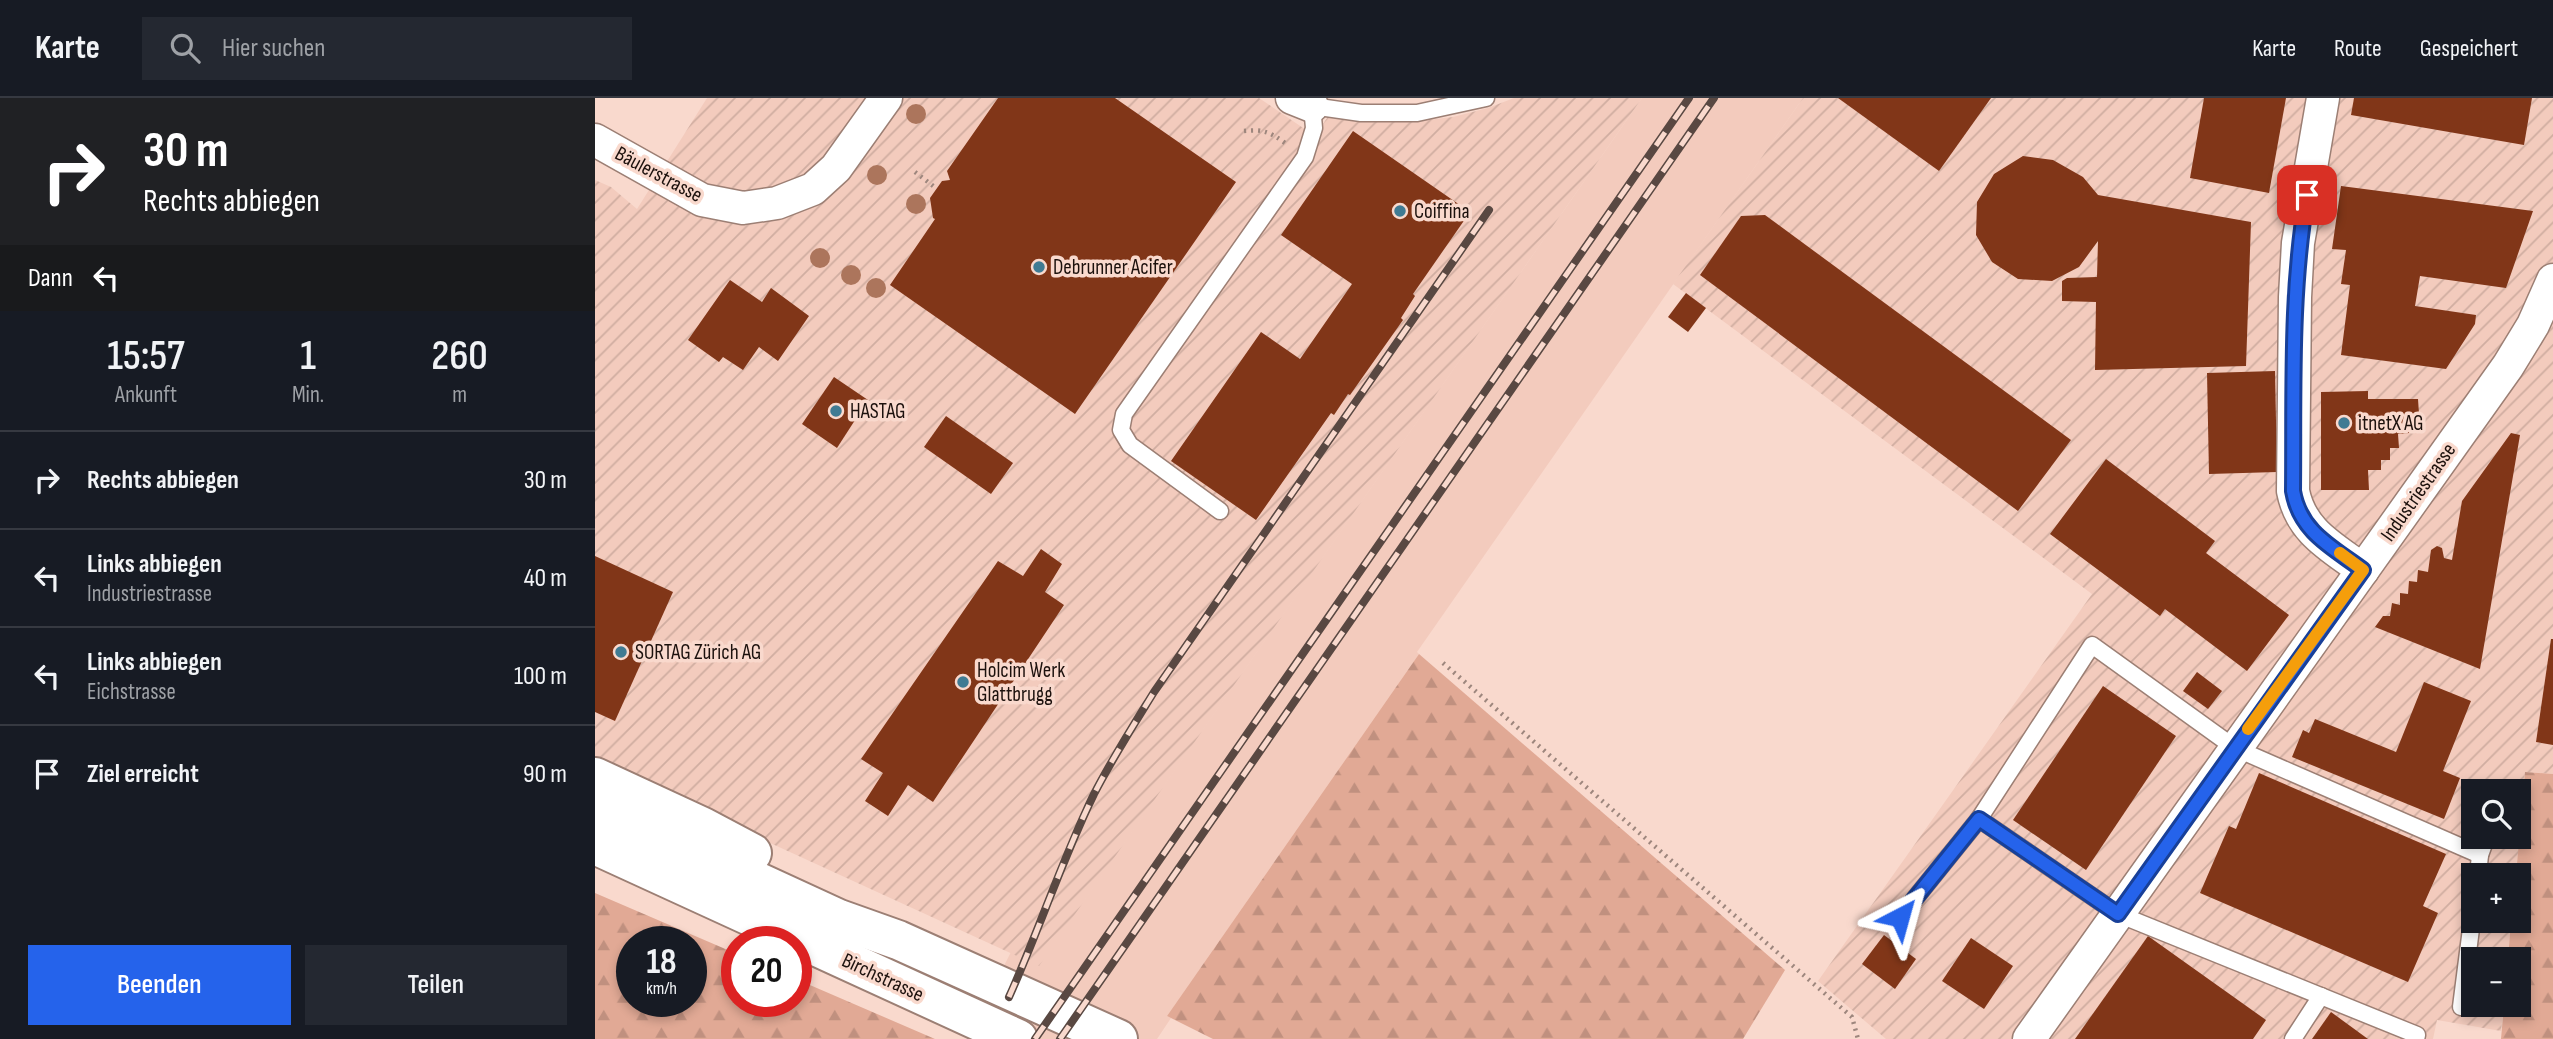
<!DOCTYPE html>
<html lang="de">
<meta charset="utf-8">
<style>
body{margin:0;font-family:"Sofia Sans Condensed",sans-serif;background:#242831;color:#f1f3f6;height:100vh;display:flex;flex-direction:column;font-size:26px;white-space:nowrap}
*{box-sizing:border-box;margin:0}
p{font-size:23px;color:#9ea1a6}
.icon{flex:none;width:38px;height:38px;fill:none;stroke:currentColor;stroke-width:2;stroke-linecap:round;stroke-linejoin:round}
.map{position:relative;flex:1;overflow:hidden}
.sheet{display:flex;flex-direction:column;background:#171b24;width:595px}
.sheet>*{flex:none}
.guide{background:#202124;color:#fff;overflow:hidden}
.buttons{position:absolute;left:1866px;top:681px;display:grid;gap:14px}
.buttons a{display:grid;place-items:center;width:70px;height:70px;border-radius:0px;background:#171b24;box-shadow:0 4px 10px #0003;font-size:35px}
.speed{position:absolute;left:21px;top:828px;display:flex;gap:14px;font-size:35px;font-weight:700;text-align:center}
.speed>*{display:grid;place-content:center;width:91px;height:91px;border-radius:50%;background:#171b24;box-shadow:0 4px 10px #0003;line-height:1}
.speed small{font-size:18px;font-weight:400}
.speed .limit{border:10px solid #d22;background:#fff;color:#111}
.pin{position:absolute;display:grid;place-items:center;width:60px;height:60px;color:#fff;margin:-30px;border-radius:14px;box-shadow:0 4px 10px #0006}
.me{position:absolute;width:77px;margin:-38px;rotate:39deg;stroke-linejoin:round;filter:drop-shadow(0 0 5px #0008)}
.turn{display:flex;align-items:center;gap:24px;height:147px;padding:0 28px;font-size:32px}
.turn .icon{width:91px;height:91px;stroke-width:2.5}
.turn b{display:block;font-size:49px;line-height:60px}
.then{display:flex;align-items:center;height:66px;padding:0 28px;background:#0003;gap:14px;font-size:26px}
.eta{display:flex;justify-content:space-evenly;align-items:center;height:119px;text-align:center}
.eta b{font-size:42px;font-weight:600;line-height:49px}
.button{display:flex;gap:14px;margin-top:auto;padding:14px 28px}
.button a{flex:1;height:80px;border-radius:0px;background:#2563eb;color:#fff;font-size:28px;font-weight:600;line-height:80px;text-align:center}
.button a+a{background:#242831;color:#f1f3f6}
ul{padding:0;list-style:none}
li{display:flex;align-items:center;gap:21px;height:98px;padding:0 28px;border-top:2px solid #363941}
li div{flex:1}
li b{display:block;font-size:26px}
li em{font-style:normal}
header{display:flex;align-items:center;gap:42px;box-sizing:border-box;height:98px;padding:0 35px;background:#171b24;border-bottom:2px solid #363941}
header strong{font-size:33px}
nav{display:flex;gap:38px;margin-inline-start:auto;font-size:24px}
.search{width:490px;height:63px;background:#242831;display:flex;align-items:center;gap:18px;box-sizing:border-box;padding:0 24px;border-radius:0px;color:#9ea1a6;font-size:26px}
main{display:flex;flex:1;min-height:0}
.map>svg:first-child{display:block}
.built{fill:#f3cbbd}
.industrial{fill:url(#industrial-furrows);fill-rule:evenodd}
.forest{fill:url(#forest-firs);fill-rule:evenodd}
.building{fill:#813618}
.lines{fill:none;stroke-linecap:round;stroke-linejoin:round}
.lane-casing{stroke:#9c7f74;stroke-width:19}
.street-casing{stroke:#9c7f74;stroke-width:35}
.secondary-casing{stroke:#9c7f74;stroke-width:42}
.path{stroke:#9d867d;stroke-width:4.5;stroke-dasharray:2 5;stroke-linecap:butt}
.lane{stroke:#fff;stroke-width:16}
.street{stroke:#fff;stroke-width:32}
.secondary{stroke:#fff;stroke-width:38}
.rail-casing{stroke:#594842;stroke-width:8}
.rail{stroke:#f9d9cd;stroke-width:5;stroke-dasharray:16;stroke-linecap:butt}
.tree{fill:#ac755c}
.route-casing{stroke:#184099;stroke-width:18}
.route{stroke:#2563eb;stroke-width:12}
.slow{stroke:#f59e0b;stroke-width:12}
.poi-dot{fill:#407b93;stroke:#f9d9cd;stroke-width:2.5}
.labels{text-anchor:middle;stroke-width:7;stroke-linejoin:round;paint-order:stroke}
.street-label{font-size:21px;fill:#1c110d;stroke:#f9d9cd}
.poi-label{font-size:21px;fill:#1c110d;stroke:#f9d9cd;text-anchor:start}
</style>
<header>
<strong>Karte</strong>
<div class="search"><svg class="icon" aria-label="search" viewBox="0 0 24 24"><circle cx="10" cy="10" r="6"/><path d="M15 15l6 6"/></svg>Hier suchen</div>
<nav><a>Karte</a><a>Route</a><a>Gespeichert</a></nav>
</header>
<main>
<section class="sheet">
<div class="guide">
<div class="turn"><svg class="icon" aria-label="right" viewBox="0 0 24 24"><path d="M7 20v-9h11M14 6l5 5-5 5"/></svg><div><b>30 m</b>Rechts abbiegen</div></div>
<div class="then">Dann<svg class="icon" aria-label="left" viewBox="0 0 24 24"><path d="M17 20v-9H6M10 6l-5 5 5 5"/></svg></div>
</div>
<div class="eta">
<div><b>15:57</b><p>Ankunft</p></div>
<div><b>1</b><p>Min.</p></div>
<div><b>260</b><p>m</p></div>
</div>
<ul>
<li><svg class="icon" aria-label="right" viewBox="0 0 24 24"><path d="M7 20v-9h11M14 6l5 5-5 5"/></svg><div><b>Rechts abbiegen</b></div><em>30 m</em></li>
<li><svg class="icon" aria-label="left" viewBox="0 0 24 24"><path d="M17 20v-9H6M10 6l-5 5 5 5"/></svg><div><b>Links abbiegen</b><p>Industriestrasse</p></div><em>40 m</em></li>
<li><svg class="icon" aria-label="left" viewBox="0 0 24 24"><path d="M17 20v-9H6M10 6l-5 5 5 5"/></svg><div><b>Links abbiegen</b><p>Eichstrasse</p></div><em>100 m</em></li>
<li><svg class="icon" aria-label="arrive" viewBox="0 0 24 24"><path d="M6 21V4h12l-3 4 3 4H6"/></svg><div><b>Ziel erreicht</b></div><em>90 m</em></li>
</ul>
<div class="button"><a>Beenden</a><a>Teilen</a></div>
</section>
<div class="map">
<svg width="1958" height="941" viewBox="0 0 1958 941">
<defs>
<pattern id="industrial-furrows" width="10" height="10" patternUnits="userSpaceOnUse" patternTransform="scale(1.75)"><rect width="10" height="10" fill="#f3cbbd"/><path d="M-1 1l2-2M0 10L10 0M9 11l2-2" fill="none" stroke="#d0ada1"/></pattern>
<pattern id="forest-firs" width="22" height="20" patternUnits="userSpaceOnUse" patternTransform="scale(1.75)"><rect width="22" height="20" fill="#e1a995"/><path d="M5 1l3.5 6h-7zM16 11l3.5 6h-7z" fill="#c0907f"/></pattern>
</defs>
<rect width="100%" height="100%" fill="#f9d9cd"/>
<polygon class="built" points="1047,0 1208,0 822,554 824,556 572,918 576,920 562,941 372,941 416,854 444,867"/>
<g class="industrial">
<polygon points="112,0 664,0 720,38 736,14 786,22 823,23 858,19 893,10 919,0 1047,0 444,868 0,665 0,82 16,89 42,111"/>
<path d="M 1208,0 L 1958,0 L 1958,676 L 1930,674 L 1921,777 L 1878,777 L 1878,822 L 1916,823 L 1913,861 L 1878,861 L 1878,906 L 1909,907 L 1906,933 L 1842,922 L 1838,941 L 1291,941 L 1223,883 L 1497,496 L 1078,186 ZM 1878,693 L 1923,693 L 1923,738 L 1878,738 Z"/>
</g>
<g class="forest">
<polygon points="824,556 1190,872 1148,941 618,941 572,918"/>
<polygon points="1930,674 1958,676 1958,941 1906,941 1909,907 1923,906 1923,861 1913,861 1916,823 1923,822 1923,777 1921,777"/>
<path d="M 0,795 L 142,856 L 142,903 L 201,903 L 201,881 L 340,941 L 0,941 ZM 37,844 L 96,844 L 96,903 L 37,903 Z"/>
</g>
<g class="building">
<polygon points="403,0 520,0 641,84 480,316 295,187 340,121 338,120 335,100 347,83 355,82 352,73"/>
<polygon points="1243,0 1396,0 1344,73"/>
<polygon points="1609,0 1691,0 1674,95 1595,80"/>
<polygon points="1759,0 1937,0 1929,47 1756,17"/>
<polygon points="758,33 875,114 818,196 820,198 806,220 808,222 755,297 753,296 739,317 736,315 661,422 576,363 666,234 705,261 757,186 686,137"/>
<polygon points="1428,58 1458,62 1488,79 1503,97 1656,124 1651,268 1500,272 1501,204 1467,203 1467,183 1472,180 1502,179 1503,143 1484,169 1457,183 1423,181 1397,164 1381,137 1382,104 1399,76"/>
<polygon points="1746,88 1938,113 1911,190 1825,178 1820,208 1881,217 1880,226 1851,271 1746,257 1755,187 1746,186 1751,152 1737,151"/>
<polygon points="1170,117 1476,342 1423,413 1105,177 1146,118"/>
<polygon points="135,182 167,204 176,190 214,218 183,263 164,249 148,272 128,259 124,264 93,242"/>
<polygon points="1091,195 1111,210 1093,234 1073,219"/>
<polygon points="1680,273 1682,374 1614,376 1612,275"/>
<polygon points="239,279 273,302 242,350 207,326"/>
<polygon points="1773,293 1773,301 1823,301 1824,316 1819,316 1819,325 1814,325 1814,335 1803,336 1804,350 1795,350 1795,362 1786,362 1786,372 1773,372 1774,392 1726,392 1726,294"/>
<polygon points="351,318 418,365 396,396 329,349"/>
<polygon points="1916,335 1925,337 1885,571 1780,529 1788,518 1795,518 1797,505 1805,507 1805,495 1813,496 1814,483 1822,484 1823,472 1833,474 1836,452 1842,448 1847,450 1849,460 1857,462 1867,403"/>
<polygon points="1511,361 1620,443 1611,455 1694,517 1652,573 1570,511 1565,518 1455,436"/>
<polygon points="446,451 467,466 450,494 469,507 338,704 313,687 293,718 270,703 288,675 266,661 403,463 428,478"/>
<polygon points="0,458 78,494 20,623 0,614"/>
<polygon points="1956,541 1958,541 1958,647 1941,644"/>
<polygon points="1602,574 1627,593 1613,611 1588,593"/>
<polygon points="1829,584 1876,603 1848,673 1865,680 1849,721 1697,659 1708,632 1714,635 1720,621 1801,654"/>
<polygon points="1508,588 1581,638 1491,772 1418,722"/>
<polygon points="1664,675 1851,756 1828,808 1843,815 1813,884 1605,795 1634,728 1641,731"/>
<polygon points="1289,837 1321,861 1300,891 1267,866"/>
<polygon points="1553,838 1671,922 1658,941 1480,941"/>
<polygon points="1376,840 1418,868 1389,911 1347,883"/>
<polygon points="1736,914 1773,941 1717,941"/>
</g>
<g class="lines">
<g class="lane-casing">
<g id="lane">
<polyline points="625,413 535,347 526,332 529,316 710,59 719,30 717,8 766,15 822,15 891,0"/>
<polyline points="1384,721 1523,816 1822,937 1821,941"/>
<polyline points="1883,777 1885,757 1892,738"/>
<polyline points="1305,819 1384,721 1497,547 1640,650 1885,757"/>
<polyline points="1866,909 1878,815"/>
<polyline points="1698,941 1726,898"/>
</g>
</g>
<g class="street-casing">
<g id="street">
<polyline points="697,0 717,8"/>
<path d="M 1728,0 L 1703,145 L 1700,199 L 1698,393 C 1706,434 1737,449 1768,472"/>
<polyline points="0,42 107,102 148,110 182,105 218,91 241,70 291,0"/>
<polyline points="1434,941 1913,268 1938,227 1958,182"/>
</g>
</g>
<g class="secondary-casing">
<g id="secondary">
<polyline points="0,679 108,729 157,755"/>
<polyline points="0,709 244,821 303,842 523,941"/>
<polyline points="0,747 423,941"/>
</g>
</g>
<g class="path">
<path d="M 649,33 C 668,31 675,34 690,45"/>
<polyline points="320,74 342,91"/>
<polyline points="848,565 1257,919 1263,941"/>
</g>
<use href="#lane" class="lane"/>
<use href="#street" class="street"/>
<use href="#secondary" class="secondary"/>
<g class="rail-casing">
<g id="rail">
<path d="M 414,899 C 444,832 467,762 499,696 C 517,661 538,628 559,594 L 894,112"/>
<polyline points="440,941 1094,0"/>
<polyline points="465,941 1119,0"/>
</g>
</g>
<use href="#rail" class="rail"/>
</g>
<g class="tree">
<circle cx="321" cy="16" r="10"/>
<circle cx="282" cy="77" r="10"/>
<circle cx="321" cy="106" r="10"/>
<circle cx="225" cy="160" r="10"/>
<circle cx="256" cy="177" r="10"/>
<circle cx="281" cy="190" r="10"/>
</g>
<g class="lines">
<g class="route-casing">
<path id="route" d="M 1305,819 L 1384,721 L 1523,816 L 1768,472 C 1737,449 1705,434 1698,393 C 1699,294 1695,195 1712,97"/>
</g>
<use href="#route" class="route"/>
<polyline class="slow" points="1653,631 1768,472 1745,455"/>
</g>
<g class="poi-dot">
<circle cx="805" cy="113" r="7"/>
<circle cx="444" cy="169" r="7"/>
<circle cx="241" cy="313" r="7"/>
<circle cx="1749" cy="325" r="7"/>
<circle cx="26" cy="554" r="7"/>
<circle cx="368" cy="584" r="7"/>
</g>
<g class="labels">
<g class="street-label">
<text transform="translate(64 76) rotate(28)" y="7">Bäulerstrasse</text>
<text transform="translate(1823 394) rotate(-55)" y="7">Industriestrasse</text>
<text transform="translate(288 879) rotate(25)" y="7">Birchstrasse</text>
</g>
<g class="poi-label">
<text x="819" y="120">Coiffina</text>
<text x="458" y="176">Debrunner Acifer</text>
<text x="255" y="320">HASTAG</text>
<text x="1763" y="332">itnetX AG</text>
<text x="40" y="561">SORTAG Zürich AG</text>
<text x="382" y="579">Holcim Werk<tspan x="382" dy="24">Glattbrugg</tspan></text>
</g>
</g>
</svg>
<div class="buttons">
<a><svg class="icon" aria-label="search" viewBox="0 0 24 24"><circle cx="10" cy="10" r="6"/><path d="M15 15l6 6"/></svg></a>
<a>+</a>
<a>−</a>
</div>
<div class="speed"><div>18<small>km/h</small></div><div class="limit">20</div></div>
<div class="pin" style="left:1712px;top:97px;background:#d93025"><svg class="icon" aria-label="arrive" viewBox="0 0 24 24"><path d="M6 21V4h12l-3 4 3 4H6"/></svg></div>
<svg class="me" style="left:1305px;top:819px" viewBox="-20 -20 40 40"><path d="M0-17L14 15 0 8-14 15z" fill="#2563eb" stroke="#fff" stroke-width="4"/></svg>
</div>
</main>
